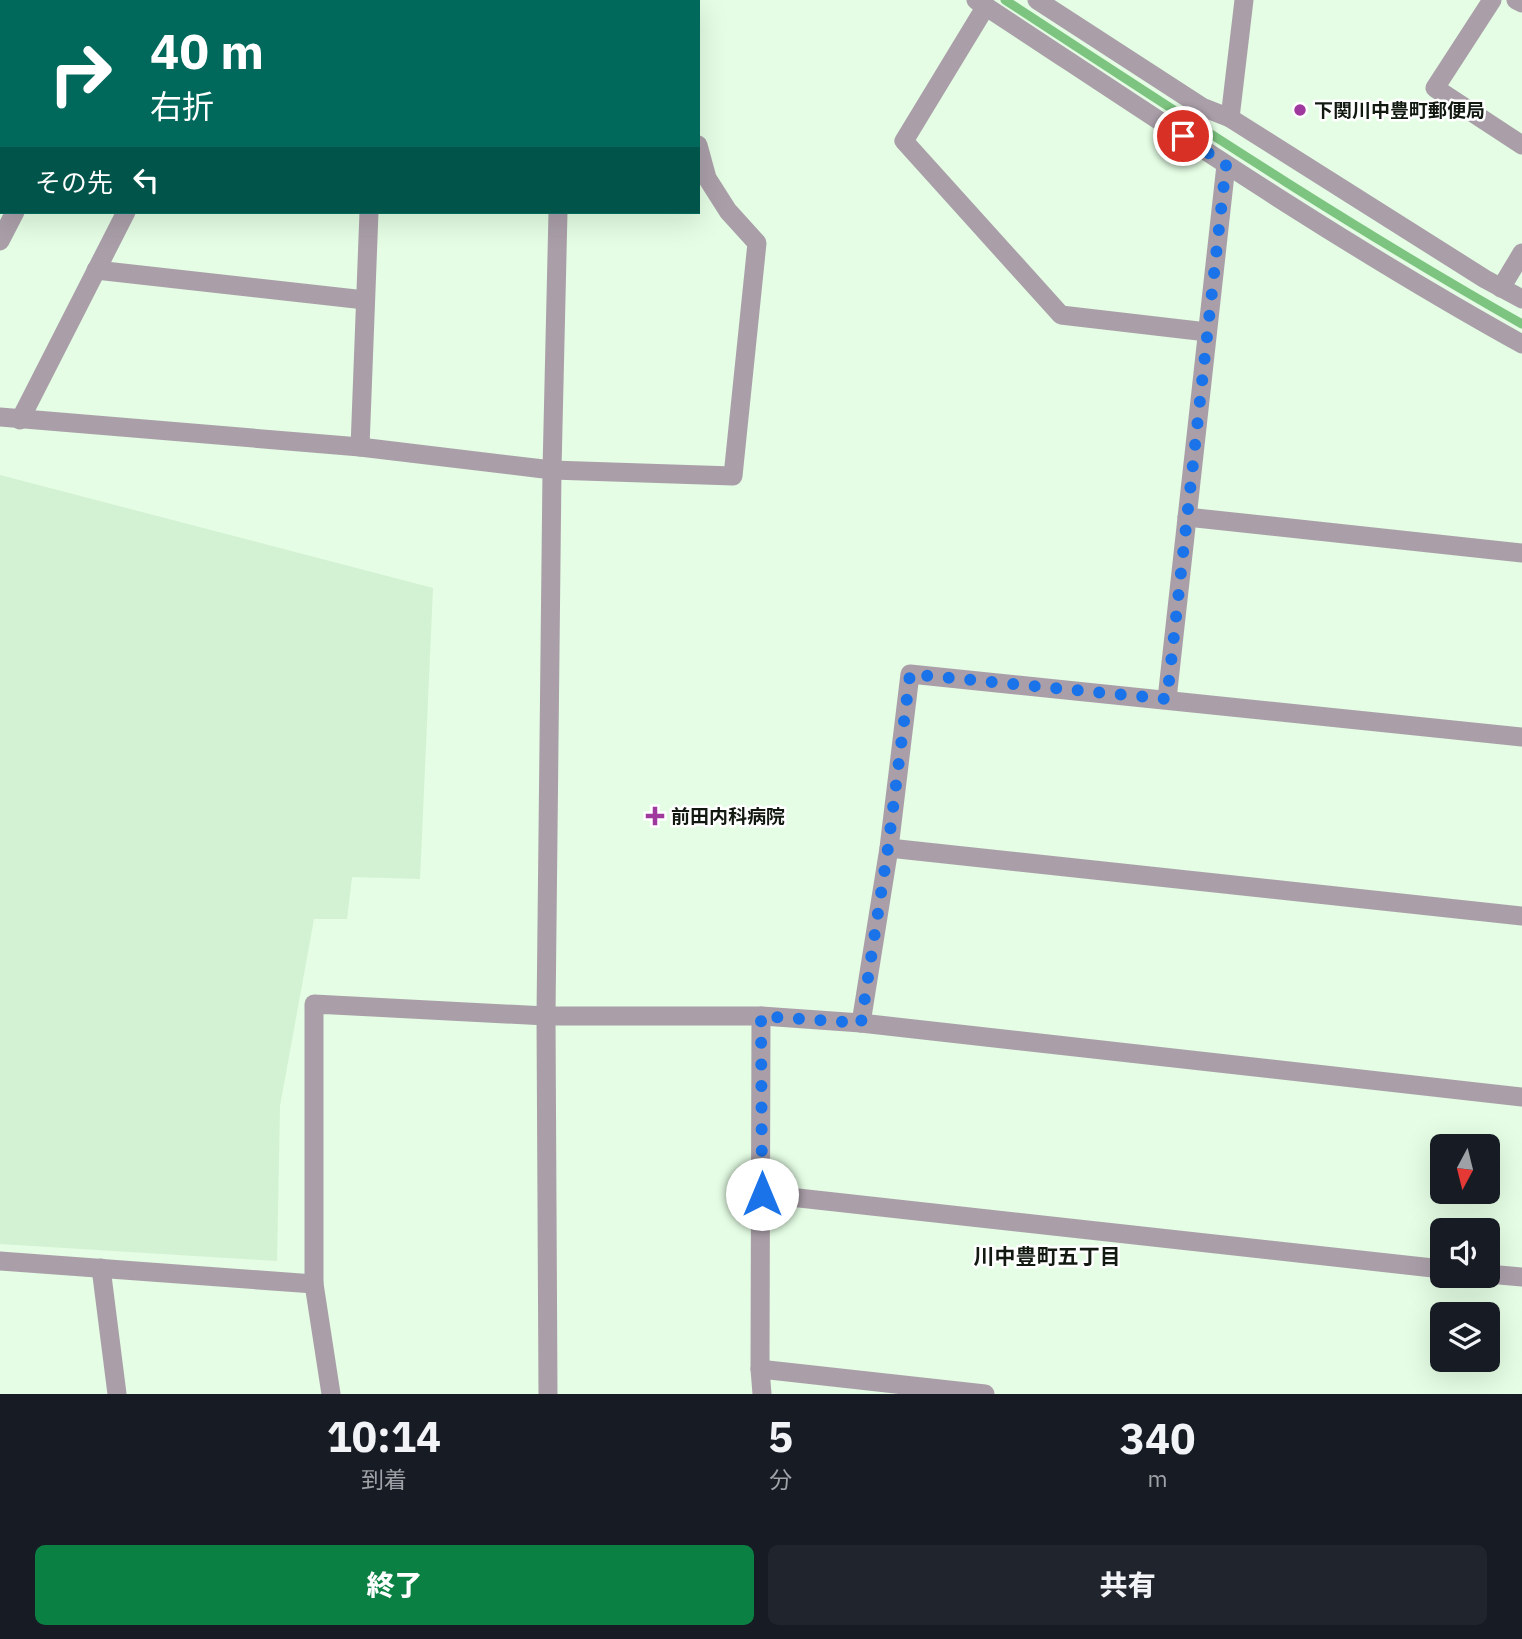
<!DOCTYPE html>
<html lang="ja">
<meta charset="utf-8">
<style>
body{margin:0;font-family:"IBM Plex Sans","Noto Sans JP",sans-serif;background:#20242c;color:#f1f3f6;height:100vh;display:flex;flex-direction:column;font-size:26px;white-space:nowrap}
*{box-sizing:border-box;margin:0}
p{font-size:23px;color:#9ea1a6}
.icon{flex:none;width:38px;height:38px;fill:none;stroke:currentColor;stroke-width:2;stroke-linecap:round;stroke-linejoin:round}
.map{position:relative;height:1394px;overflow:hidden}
.drawer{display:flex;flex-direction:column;background:#171b24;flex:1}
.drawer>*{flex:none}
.banner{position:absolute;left:0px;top:0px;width:700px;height:214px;box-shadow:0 7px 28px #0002;background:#00695c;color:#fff;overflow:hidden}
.needle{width:46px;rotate:187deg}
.buttons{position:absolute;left:1430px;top:1134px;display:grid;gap:14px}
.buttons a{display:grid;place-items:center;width:70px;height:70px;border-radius:10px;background:#171b24;box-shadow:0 7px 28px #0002;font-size:35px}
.pin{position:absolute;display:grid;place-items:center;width:60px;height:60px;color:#fff;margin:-30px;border:4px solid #fff;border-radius:50%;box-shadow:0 2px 7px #0007}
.me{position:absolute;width:77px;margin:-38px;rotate:0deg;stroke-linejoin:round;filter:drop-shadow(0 0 5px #0008)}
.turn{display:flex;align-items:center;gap:24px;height:147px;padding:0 35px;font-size:32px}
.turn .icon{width:91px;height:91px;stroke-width:2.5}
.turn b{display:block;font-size:49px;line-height:60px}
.then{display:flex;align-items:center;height:66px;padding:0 35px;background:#0003;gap:14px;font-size:26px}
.eta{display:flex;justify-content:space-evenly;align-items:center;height:119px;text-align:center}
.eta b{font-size:42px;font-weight:800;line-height:49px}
.primary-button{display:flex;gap:14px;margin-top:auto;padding:14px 35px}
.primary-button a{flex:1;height:80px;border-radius:10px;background:#0b8043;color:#fff;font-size:28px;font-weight:800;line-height:80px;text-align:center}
.primary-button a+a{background:#20242c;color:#f1f3f6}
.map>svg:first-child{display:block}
.built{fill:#d3f1d3}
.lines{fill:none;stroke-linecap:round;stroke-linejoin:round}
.stream{stroke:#7cc47f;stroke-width:9}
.minor{stroke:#aa9fa9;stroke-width:19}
.tertiary{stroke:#aa9fa9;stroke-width:19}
.route{stroke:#1a73e8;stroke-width:12;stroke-dasharray:0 21.6}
.poi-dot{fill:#9f399d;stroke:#fff;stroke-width:2.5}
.labels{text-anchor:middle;stroke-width:5;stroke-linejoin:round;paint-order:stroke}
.poi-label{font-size:19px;font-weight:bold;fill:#111911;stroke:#fff;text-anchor:start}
.neighbourhood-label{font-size:21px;font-weight:bold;fill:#111911;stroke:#fff}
</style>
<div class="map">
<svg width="1522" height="1394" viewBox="0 0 1522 1394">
<rect width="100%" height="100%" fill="#e4fde4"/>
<polygon class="built" points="0,475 433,588 420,879 352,877 347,919 314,919 280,1106 277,1261 0,1244"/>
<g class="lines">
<path class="stream" d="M 1005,0 C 1175,111 1345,224 1522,324"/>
<g class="minor">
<polyline points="51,0 52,2"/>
<polyline points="306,0 309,2"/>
<path d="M 976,0 C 1156,118 1334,240 1522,344"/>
<polyline points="1037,0 1202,107 1230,118 1485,279 1522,299"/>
<polyline points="1492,0 1435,88 1522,145"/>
<polyline points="1516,0 1522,3"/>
<polyline points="122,2 123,0"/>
<polyline points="234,2 235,0"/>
<polyline points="986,6 904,141 1061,315 1207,332"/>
<polyline points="0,44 2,43"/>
<polyline points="1230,118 1244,0"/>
<polyline points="0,241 15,212"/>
<polyline points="96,270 365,300"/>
<polyline points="1501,288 1522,253"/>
<polyline points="0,417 360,447 552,470 733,476 757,243 728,211 707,178 698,145"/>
<polyline points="20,420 126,212"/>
<polyline points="360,447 369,212"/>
<polyline points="1187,517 1522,553"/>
<polyline points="1167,699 1226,165"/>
<polyline points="889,848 1522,916"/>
<polyline points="761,1016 760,1369 762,1394"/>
<polyline points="861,1023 889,848 910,674 1522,737"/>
<polyline points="762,1194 1442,1269"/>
<polyline points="0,1261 314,1284"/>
<polyline points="101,1268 117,1394"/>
<polyline points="1488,1274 1522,1277"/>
<polyline points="760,1369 985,1394"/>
<polyline points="331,1394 314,1284 314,1004 546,1016 761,1016 861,1023 1522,1097"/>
</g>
<g class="tertiary">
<polyline points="568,2 568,0"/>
<polyline points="548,1394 546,1016 552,470 558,212"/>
</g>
</g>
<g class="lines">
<polyline class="route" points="762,1194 761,1016 861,1023 888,848 910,674 1167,699 1226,165 1183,136"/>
</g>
<g class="poi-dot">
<circle cx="1300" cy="110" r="7"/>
<path d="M651.5 805.5h7v7h7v7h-7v7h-7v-7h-7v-7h7z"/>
</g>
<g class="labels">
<g class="poi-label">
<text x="1314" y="117">下関川中豊町郵便局</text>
<text x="671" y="823">前田内科病院</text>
</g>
<g class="neighbourhood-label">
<text x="1047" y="1264">川中豊町五丁目</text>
</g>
</g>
</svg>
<div class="buttons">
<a><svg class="needle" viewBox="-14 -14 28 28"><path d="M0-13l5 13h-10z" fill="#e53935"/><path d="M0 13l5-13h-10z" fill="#9ea1a6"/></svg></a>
<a><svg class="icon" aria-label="sound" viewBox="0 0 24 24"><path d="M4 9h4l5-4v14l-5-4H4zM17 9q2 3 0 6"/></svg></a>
<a><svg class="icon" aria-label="layers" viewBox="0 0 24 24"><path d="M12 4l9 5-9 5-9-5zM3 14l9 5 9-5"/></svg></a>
</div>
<div class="pin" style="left:1183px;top:136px;background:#d93025"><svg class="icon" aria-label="arrive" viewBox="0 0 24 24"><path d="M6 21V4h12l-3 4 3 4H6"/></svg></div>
<svg class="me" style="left:762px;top:1194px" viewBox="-20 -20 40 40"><circle r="19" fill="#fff"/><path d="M0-13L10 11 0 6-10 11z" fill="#1a73e8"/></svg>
<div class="banner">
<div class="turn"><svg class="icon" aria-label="right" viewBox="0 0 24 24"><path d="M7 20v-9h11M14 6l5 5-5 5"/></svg><div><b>40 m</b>右折</div></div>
<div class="then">その先<svg class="icon" aria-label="left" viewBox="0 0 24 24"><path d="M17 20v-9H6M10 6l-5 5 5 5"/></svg></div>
</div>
</div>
<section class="drawer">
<div class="eta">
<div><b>10:14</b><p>到着</p></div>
<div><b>5</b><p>分</p></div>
<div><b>340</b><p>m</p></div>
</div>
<div class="primary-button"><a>終了</a><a>共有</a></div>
</section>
